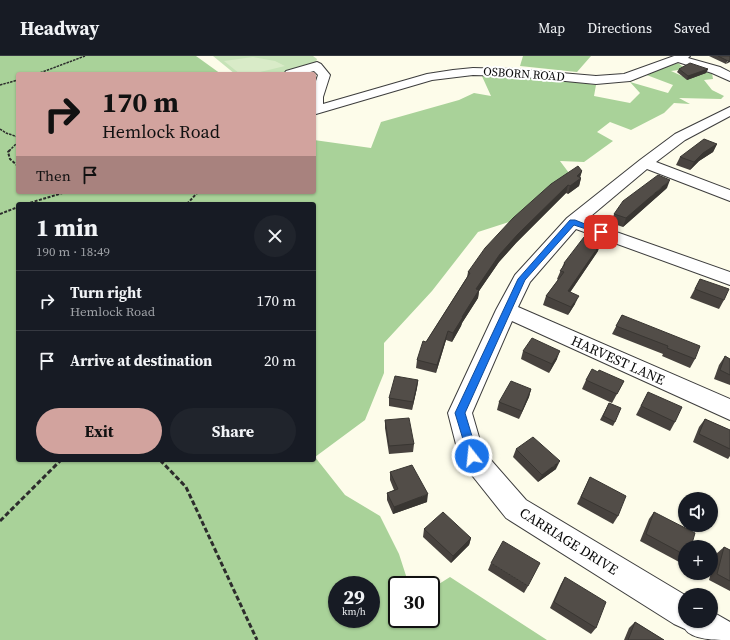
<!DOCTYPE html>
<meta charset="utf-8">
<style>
body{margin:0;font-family:"Source Serif 4",serif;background:#20242c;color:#f1f3f6;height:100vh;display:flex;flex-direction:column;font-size:15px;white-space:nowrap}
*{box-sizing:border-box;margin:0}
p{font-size:13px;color:#9ea1a6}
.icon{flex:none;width:22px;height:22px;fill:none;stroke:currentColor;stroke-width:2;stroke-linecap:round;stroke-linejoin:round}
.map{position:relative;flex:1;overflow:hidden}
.side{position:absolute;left:16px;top:146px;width:300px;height:260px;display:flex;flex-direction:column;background:#171b24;border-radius:4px;box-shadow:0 1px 3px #0004}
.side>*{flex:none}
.hud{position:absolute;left:16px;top:16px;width:300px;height:122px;border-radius:4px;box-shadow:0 1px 3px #0004;background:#d2a39e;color:#111;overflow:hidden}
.tools{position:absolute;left:678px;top:436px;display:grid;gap:8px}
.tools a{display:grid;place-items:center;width:40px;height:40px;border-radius:50%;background:#171b24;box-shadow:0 1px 3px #0004;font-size:20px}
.speed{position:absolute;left:328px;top:520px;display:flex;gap:8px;font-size:20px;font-weight:700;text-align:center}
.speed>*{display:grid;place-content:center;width:52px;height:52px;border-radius:50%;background:#171b24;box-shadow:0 1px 3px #0004;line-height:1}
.speed small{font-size:10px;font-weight:400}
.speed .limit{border:2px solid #111;border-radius:6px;background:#fff;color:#111}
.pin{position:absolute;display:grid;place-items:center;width:34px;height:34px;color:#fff;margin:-17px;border-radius:8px;box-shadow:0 2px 6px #0006}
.me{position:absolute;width:44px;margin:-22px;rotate:344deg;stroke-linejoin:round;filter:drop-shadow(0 0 3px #0008)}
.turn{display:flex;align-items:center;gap:14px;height:84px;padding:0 20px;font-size:18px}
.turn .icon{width:52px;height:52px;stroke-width:2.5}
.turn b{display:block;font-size:28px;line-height:34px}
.then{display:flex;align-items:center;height:38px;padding:0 20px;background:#0003;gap:8px;font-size:15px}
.round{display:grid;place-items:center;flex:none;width:42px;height:42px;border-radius:21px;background:#20242c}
.headline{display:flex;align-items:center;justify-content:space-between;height:68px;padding:0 20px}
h1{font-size:24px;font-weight:700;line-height:30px}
.primary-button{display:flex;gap:8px;margin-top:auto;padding:8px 20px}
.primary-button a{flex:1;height:46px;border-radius:24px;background:#d2a39e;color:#111;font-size:16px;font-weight:700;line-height:46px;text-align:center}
.primary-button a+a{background:#20242c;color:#f1f3f6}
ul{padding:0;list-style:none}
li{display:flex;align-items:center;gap:12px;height:60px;padding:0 20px;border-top:1px solid #363941}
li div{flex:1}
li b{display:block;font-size:15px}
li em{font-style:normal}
header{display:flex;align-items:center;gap:24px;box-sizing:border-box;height:56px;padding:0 20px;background:#171b24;border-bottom:1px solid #363941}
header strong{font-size:19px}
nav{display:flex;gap:22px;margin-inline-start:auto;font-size:14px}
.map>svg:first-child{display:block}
.green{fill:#c7e3b8}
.forest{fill:#a9d299;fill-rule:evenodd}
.pitch{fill:#d9ebc8}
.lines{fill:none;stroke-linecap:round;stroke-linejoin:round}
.minor-casing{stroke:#3d3d3d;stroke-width:2}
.path-far2{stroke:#2c2c2c;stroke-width:1.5;stroke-dasharray:2.5 1;stroke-linecap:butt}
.path-far1{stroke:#2c2c2c;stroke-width:2;stroke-dasharray:3 1.5;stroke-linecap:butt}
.path{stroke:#2c2c2c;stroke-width:3;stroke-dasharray:5 2.5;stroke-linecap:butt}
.minor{fill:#fff;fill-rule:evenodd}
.wall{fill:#47423e}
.shaded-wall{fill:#393632}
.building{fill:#524d48;stroke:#393632}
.route{fill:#1a73e8;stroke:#114b97}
.labels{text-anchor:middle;stroke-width:4;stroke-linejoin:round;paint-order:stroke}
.far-street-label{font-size:12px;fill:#0a0a0a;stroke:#fff}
.street-label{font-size:14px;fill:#0a0a0a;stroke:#fff}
</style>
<header>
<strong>Headway</strong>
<nav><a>Map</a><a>Directions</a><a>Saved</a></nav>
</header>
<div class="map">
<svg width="730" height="584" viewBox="0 0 730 584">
<rect width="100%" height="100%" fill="#fdfcea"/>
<polygon class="green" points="213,0 313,0 317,3 316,6 280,18 235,18"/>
<g class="forest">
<path d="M 0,0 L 196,0 L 221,18 L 18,18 L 18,136 L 314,136 L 314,84 L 371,92 L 381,66 L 459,44 L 474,37 L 491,40 L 481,18 L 546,22 L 596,29 L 594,40 L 630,47 L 640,37 L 630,26 L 668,37 L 673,29 L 644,18 L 678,7 L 686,13 L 671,15 L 682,20 L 703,14 L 712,17 L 713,23 L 704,24 L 712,34 L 724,40 L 721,43 L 679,42 L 690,48 L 674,47 L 664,57 L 631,74 L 610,66 L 597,76 L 613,85 L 584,106 L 560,105 L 569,117 L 509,166 L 478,176 L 432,235 L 384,287 L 384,317 L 365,364 L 315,401 L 345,439 L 380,460 L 399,498 L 409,529 L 397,529 L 397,563 L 431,563 L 431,533 L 450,521 L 547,584 L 0,584 ZM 18,148 L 314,148 L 314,404 L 18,404 ZM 337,529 L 371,529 L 371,563 L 337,563 Z"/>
<polygon points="523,0 591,0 577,16 520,10"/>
</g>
<polygon class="pitch" points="253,1 275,5 285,10 252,18 240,18 224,5"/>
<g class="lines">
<g class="minor-casing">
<g id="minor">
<polygon points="674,0 690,0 688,2 720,11 730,16 730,25 712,17 678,6 630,25 596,28 514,20 473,19 432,24 316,58 314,58 314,31 318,19 314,15 303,18 284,18 286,15 317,6 321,8 330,19 323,41 323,48 427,18 453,14 473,12 514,13 596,20 624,18"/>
<path d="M 730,51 L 730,60 L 685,84 L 656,106 L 730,134 L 730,145 L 647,113 L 585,165 L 730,216 L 730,229 L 576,173 L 530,226 L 518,251 L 730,343 L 730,364 L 512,265 L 472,357 L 483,395 L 526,444 L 685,539 L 685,565 L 711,565 L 711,555 L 730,566 L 730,584 C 716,584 692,584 685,573 L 674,568 L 506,462 L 463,408 L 459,400 L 448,357 L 496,254 L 515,219 L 567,162 L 640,104 L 675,78 Z"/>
</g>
</g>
<g class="path-far2">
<polyline points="37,18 85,0"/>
<polyline points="0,29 18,24"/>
<polyline points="0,73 6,77 18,81"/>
<polyline points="9,95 18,86"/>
</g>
<g class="path-far1">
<polyline points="10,94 8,96 10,103 18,110"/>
<polyline points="26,148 66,136"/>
<polyline points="187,148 198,136"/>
<polyline points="0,158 18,151"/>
</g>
<g class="path">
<polyline points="160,404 186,431 257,584"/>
<polyline points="0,465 61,404"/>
</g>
<use href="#minor" class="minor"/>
</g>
<g class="wall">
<polygon points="709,0 730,0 726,8"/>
<polygon points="679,13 708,13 706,17 687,24 677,16"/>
<polygon points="717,88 713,96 699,105 690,114 676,109 680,101"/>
<polygon points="582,115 580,122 581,122 579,130 568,138 566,137 516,187 499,206 479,235 478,242 462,267 461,270 452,286 446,284 436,317 416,312 417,304 426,286 467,221 468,216"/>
<polygon points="667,132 623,171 611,167 614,158"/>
<polygon points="598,195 570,236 575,248 568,259 543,249 546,240 558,224 557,223 564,207"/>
<polygon points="700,223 724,244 719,253 690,242"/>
<polygon points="622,259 695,303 690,312 662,300 663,298 612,278"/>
<polygon points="523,295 557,303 549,317 521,303"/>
<polygon points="725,300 730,303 730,329 714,323 719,309"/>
<polygon points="418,324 417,332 412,354 389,350 389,342"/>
<polygon points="586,324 624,325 612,347 582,333"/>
<polygon points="531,333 529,341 519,363 497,354 499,346"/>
<polygon points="648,336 675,366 670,375 636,359"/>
<polygon points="609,347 615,366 613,370 600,364"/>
<polygon points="705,363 730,374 730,400 728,403 693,386 699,371"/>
<polygon points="385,364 414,388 413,396 389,398 385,372"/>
<polygon points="516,393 556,413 538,426 513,401"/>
<polygon points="390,416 427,446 393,458 387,444 387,437 394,434 390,424"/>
<polygon points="590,421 618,460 613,468 577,448"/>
<polygon points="654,456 685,491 685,503 681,507 640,485 649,463"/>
<polygon points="424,473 471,482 469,489 451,507 423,481"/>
<polygon points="724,491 730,494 730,535 709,524 716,498"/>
<polygon points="491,507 528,530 524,537 488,514"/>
<polygon points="565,521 596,572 591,578 550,552 561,528"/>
<polygon points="635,566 664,584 624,584 629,572"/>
</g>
<g class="shaded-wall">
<polygon points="730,4 730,6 726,8 728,5"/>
<polygon points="708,13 706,17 687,24 688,20"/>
<polygon points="717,88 713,96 699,105 690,114 694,106 703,97"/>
<polygon points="582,115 579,123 581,122 579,130 568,138 570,130 577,120"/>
<polygon points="670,124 667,132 623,171 626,162"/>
<polygon points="568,129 566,137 516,187 499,206 479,235 478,242 462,267 461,270 452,286 453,277 476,233 500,198 518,178"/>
<polygon points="601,187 598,195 565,244 568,235"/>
<polygon points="579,240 575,248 568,259 571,251"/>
<polygon points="448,275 446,284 436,317 437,309"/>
<polygon points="560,295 557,303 549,317 552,308"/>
<polygon points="418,324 417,332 412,354 413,346"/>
<polygon points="531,333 529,341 519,363 522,355"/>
<polygon points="560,405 556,413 538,426 542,419"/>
<polygon points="428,438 427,446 393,458 394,451"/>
<polygon points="471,482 469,489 451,507 453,500"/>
</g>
<g class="building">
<polygon points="718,0 730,0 730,4 728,5"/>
<polygon points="690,7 708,13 688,20 679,13"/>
<polygon points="704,83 717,88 703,97 694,106 680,101"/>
<polygon points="578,110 582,115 577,120 581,122 570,130 568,129 518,178 500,198 476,233 479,234 462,261 463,261 453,277 448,275 437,309 417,304 423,285 426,286 470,217 468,216 485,192 513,162 551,128"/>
<polygon points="658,119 670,124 626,162 614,158 623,145"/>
<polygon points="584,181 601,187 568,235 579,240 571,251 546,240 564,216 560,215 565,208 564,207"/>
<polygon points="700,223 729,233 724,244 695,233"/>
<polygon points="622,259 700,290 695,303 667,292 668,290 616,270"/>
<polygon points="532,282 560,295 552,308 523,295"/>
<polygon points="725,300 730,303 730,319 720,314"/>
<polygon points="592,313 598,316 599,314 624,325 617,338 586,324"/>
<polygon points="395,320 418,324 413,346 389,342"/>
<polygon points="511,325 531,333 522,355 499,346"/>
<polygon points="648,336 682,351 675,366 641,350"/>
<polygon points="609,347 621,352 615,366 603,360"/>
<polygon points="409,362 414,388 389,390 385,364"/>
<polygon points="705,363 730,374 730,393 699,378"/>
<polygon points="533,381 560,405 542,419 516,393"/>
<polygon points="412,409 428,438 394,451 387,437 398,433 390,416"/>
<polygon points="590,421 626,440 618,460 581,441"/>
<polygon points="443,456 471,482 453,500 424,473"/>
<polygon points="654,456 695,477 691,491 685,491 685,499 646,478"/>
<polygon points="503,485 540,507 528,530 491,507"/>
<polygon points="724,491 730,494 730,525 717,518"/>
<polygon points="565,521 606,546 596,572 554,546"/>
<polygon points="635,566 664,584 628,584"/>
</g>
<polygon class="route" points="570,164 575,164 605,176 601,178 574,169 525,224 465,357 478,400 476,403 472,405 469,403 455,357 518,223"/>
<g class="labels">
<g class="far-street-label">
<text transform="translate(524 18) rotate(4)" y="4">OSBORN ROAD</text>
</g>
<g class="street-label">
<text transform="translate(618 304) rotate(24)" y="5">HARVEST LANE</text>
<text transform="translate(569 485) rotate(32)" y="5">CARRIAGE DRIVE</text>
</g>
</g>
</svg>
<div class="tools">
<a><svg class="icon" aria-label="sound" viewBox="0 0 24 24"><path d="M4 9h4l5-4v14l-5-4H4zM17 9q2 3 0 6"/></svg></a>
<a>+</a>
<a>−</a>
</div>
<div class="speed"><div>29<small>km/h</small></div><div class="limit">30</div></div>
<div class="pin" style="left:601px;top:176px;background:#d93025"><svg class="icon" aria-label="arrive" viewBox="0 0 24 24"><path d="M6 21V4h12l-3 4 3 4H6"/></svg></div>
<svg class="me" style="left:472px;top:400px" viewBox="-20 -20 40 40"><circle r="17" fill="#1a73e8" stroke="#fff" stroke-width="3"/><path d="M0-11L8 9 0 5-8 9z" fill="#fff"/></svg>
<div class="hud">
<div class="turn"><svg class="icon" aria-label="right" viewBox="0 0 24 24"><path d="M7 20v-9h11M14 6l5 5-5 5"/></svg><div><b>170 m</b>Hemlock Road</div></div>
<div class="then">Then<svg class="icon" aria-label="arrive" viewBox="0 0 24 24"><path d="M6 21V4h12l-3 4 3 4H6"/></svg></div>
</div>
<section class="side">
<div class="headline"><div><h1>1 min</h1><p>190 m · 18:49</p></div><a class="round"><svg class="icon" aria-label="close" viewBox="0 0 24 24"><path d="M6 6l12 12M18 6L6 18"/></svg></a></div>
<ul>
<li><svg class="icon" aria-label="right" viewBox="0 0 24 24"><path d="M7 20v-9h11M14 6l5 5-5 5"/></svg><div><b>Turn right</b><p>Hemlock Road</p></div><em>170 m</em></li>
<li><svg class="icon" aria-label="arrive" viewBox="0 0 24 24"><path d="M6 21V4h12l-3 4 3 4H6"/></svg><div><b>Arrive at destination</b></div><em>20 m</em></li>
</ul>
<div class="primary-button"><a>Exit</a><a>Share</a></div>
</section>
</div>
